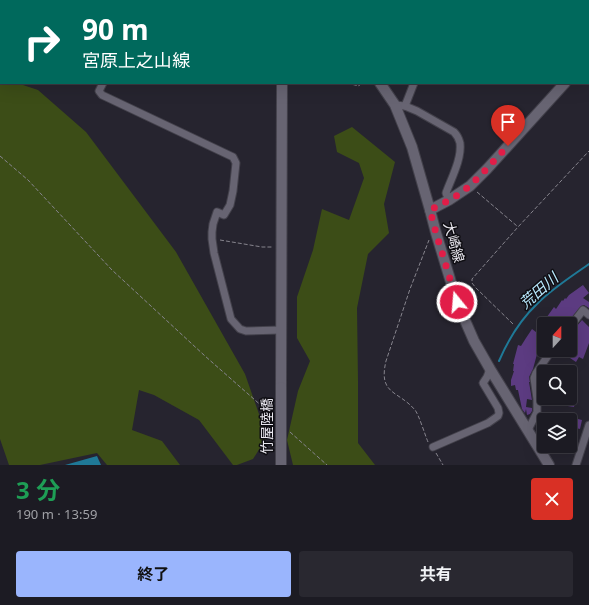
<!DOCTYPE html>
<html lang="ja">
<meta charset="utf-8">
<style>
body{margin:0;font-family:"Noto Sans","Noto Sans JP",sans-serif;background:#292830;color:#f1f3f6;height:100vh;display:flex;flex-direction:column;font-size:15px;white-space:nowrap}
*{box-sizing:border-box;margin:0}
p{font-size:13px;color:#a0a1a6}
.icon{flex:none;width:22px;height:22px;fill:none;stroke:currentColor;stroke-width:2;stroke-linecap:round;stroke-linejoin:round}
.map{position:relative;height:465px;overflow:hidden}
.side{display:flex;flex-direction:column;background:#1c1b23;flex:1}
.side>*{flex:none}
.top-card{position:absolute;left:0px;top:0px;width:589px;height:84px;box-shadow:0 4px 16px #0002,0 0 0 1px #3a3941;background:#00695c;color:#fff;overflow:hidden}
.needle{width:26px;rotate:21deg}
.tools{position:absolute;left:537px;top:317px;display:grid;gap:8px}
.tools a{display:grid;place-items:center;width:40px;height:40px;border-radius:4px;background:#1c1b23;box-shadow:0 4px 16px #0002,0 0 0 1px #3a3941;font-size:20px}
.pin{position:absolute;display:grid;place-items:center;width:34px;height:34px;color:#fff;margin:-41px -17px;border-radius:50% 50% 50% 0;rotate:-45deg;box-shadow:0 0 4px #0007}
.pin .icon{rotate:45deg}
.me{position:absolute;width:44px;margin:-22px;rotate:343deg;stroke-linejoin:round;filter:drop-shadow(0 0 3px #0008)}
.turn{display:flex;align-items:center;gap:14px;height:84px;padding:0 16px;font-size:18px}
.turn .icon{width:52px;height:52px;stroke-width:2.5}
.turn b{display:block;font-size:28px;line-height:34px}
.round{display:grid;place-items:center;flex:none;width:42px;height:42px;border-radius:4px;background:#292830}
.summary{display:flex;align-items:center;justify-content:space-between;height:68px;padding:0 16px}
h1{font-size:24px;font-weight:700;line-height:30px;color:#1e9e55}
.cta{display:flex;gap:8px;margin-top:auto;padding:8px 16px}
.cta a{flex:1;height:46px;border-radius:4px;background:#9ab5fd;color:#111;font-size:16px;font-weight:700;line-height:46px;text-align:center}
.cta a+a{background:#292830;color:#f1f3f6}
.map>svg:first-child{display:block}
.green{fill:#3c4d17}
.water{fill:#1f7997}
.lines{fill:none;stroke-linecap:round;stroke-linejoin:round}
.stream{stroke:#1f7997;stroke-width:2}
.building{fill:#5c3b81}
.street-casing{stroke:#43414b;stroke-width:9}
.secondary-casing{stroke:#43414b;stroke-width:12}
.path{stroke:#87858e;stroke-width:1;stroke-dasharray:4 2;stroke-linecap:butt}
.street{stroke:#676472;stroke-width:7}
.secondary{stroke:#676472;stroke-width:10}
.secondary-bridge-casing{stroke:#43414b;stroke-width:12;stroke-linecap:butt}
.secondary-bridge{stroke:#676472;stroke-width:10}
.route{stroke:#e11d48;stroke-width:7;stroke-dasharray:0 12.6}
.labels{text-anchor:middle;stroke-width:3;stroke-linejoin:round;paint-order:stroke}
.street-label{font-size:14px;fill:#e9e7ef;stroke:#0f0e13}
.water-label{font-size:15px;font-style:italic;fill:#b9eaff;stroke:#0f0e13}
</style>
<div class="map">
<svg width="589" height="465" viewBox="0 0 589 465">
<rect width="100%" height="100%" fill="#26242f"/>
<g class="green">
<polygon points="0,77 1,77 1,83 17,83 38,90 86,132 176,252 245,374 267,437 253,459 237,465 233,465 199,420 154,395 139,390 132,430 162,441 180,465 107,465 97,453 40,465 9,465 0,439"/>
<polygon points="352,127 395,162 384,204 389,233 368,254 357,308 358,381 358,443 375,465 293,465 287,440 298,391 310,361 297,338 297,297 313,250 322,209 349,220 364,178 359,163 337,152 334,136"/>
</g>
<polygon class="water" points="97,456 101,465 65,465"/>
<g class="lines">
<path class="stream" d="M 499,361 C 508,340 521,319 538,303 C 553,288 572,276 589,264"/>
</g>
<g class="building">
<polygon points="583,285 589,293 583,298 589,302 589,308 584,305 581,306 566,324 544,324 544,346 540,343 533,369 529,377 530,382 529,382 532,400 527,399 526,407 532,408 532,411 530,414 527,415 526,409 525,413 522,409 518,390 516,390 515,385 511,386 511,380 514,371 513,371 514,364 513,364 518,345 521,346 526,338 532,329 536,332 544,319 544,321 554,307 556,309 562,300 563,301 565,298 566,299 569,295"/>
<polygon points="582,320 589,327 589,343 583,359 579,357 576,362 558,350 570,350 570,344 576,337 571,333"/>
<polygon points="570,372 578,374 574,384 570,382"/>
<polygon points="570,393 576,394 574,407 542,402 542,398 570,398"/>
<polygon points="570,417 582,420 580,429 576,428 572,443 570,442"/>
</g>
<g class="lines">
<g class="street-casing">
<g id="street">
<polyline points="423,0 425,1"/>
<polyline points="142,1 143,0"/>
<polyline points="394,1 395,0"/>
<polyline points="489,1 495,1"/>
<polyline points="588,8 589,7"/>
<polyline points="103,83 99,91 102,95 233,157 236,163 233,191 230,205 224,215 217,212 213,224 212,232 212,239 214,253 231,319 240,329 246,331 281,330"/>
<path d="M 395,105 L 405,106 L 417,111 L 454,132 C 457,135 459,139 460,143 C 462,159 451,179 446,193 L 449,200"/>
<polyline points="405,106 414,83"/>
<polyline points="570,327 583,310 589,315"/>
<polyline points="528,430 537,412 537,399 534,378 536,373 552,350"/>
<polyline points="433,447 488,423 498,416 499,413 498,408 483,383 487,377 490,369"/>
<polyline points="576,465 589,425"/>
</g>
</g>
<g class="secondary-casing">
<g id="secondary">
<polyline points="289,0 291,1"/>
<polyline points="588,58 589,57"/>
<polyline points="380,83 395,105 412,147 430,210 436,233 457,302 474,341 490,369 549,465"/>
<polyline points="430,210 449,200 470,186 487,169 565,83"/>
<polyline points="281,387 282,83"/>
</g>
</g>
<g class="path">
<polyline points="100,0 102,1"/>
<polyline points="347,83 359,86 360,83"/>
<polyline points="0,156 28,180 112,270 205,356 272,415"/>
<polyline points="477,192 517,226"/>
<polyline points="220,240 262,247 272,247"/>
<polyline points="513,324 476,288 472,283 472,279 518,227 589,151"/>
<polyline points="290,432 327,465"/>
<path d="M 428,442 C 425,435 419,415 415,410 C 398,390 378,395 386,361 L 410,289 L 429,240"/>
<polyline points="436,453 443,465"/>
</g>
<use href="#street" class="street"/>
<use href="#secondary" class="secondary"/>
<g class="secondary-bridge-casing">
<polyline id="secondary-bridge" points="281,387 281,465"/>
</g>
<use href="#secondary-bridge" class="secondary-bridge"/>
</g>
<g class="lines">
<path class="route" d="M 457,302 L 436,233 L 430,210 C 444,203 459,196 470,185 C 484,173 495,159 508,146"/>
</g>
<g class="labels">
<g class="street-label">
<text transform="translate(454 242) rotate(74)" y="5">大崎線</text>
<text transform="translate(267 426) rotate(-90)" y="5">竹屋陸橋</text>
</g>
<g class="water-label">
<text transform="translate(539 291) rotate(-41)" y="5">荒田川</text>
</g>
</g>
</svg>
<div class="tools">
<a><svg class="needle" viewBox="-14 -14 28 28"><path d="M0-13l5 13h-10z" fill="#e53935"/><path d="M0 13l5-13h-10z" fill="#a0a1a6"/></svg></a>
<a><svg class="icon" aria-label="search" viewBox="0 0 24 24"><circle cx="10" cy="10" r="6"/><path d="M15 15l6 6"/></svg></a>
<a><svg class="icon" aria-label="layers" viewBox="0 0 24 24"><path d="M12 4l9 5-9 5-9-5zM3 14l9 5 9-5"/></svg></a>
</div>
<div class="pin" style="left:508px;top:146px;background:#d93025"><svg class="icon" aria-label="arrive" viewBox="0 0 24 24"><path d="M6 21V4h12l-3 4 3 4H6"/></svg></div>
<svg class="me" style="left:457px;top:302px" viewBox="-20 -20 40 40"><circle r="17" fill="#e11d48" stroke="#fff" stroke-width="3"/><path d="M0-11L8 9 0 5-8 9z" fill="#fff"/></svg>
<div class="top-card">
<div class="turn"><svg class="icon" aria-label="right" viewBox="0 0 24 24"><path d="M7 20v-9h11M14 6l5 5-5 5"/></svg><div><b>90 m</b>宮原上之山線</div></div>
</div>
</div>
<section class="side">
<div class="summary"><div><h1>3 分</h1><p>190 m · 13:59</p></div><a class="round" style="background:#d93025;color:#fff"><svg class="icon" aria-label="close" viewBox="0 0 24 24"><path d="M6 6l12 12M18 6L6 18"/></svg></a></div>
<div class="cta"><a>終了</a><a>共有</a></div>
</section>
